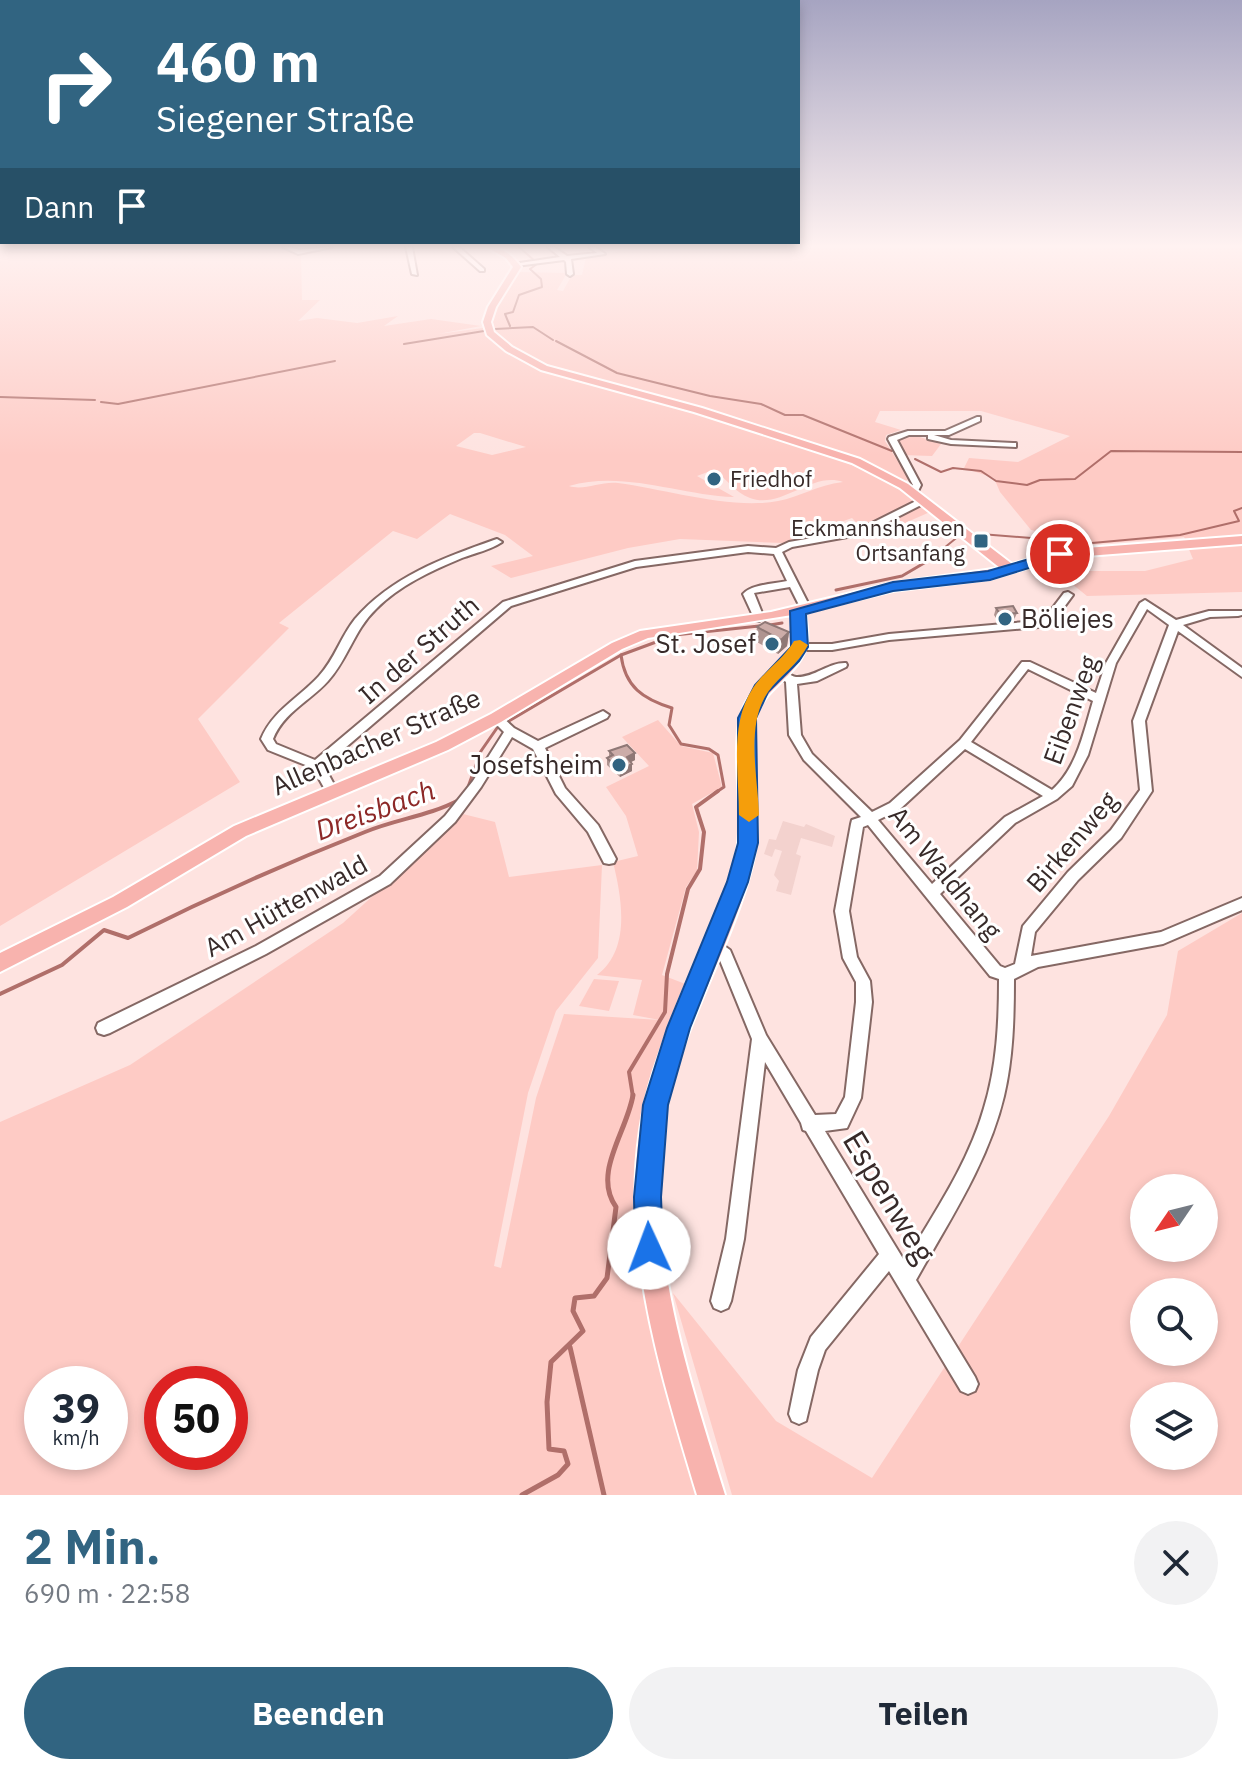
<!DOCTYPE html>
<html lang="de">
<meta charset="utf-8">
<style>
body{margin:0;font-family:"IBM Plex Sans",sans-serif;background:#f2f2f3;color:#1f2937;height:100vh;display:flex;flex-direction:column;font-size:30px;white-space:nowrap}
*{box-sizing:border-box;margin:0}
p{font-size:26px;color:#747a83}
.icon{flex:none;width:44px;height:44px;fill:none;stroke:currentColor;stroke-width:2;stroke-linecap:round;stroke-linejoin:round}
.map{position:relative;height:1495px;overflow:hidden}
.details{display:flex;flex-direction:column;background:#fff;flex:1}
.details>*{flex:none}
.top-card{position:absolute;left:0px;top:0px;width:800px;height:244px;box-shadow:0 4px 12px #0003;background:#316481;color:#fff;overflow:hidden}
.needle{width:52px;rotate:235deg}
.tools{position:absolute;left:1130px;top:1174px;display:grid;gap:16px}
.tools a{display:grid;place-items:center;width:88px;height:88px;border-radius:50%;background:#fff;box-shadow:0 4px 12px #0003;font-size:40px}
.speed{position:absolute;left:24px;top:1366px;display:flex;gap:16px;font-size:40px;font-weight:700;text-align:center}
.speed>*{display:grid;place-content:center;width:104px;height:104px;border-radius:50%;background:#fff;box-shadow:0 4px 12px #0003;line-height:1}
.speed small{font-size:20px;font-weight:400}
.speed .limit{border:12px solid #d22;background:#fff;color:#111}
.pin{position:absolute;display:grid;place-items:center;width:68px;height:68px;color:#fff;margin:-34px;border:4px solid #fff;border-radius:50%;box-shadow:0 2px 8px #0007}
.me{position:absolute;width:88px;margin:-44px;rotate:358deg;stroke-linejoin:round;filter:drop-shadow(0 0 6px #0008)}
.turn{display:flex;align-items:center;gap:28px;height:168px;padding:0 24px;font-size:36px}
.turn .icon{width:104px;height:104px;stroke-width:2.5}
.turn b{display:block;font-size:56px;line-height:68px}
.then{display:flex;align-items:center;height:76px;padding:0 24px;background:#0003;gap:16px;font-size:30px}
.round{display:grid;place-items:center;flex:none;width:84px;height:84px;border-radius:42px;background:#f2f2f3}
.overview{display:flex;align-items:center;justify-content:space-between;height:136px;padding:0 24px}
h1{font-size:48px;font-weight:800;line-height:60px;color:#316481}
.cta{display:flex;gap:16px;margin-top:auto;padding:16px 24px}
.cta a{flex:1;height:92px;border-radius:48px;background:#316481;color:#fff;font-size:32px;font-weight:800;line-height:92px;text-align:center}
.cta a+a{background:#f2f2f3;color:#1f2937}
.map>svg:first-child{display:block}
.built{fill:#f3d2ce}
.green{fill:#fecbc5;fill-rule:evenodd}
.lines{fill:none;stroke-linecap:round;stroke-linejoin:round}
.stream-far3{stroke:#b06f6a;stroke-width:2}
.stream-far2{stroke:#b06f6a;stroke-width:3}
.stream-far1{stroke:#b06f6a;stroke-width:4}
.stream{stroke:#b06f6a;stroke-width:5}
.minor-casing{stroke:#856864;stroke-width:4}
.major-casing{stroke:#fff;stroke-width:4}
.minor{fill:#fff;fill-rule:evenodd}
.major{fill:#f8b3ae;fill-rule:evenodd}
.wall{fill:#af9490}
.shaded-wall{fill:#8f7876}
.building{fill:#ccaca8;stroke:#8f7876;stroke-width:2}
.route{fill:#1a73e8;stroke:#114b97;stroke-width:2}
.slow{fill:#f59e0b}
.poi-dot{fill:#316481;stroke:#fff;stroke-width:3}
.labels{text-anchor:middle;stroke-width:6;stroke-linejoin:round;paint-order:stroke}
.far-poi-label{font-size:22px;fill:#372a29;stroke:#fff;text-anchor:start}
.poi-label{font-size:26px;fill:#372a29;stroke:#fff;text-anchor:end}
.street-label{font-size:26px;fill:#372a29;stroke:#fff}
.water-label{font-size:28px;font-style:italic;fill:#8d2827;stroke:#fff}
.near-street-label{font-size:32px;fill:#372a29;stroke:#fff}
</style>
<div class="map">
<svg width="1242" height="1495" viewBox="0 0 1242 1495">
<rect width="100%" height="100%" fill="#fee3e0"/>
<polygon class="built" points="783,821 804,827 806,824 835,836 832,847 801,838 796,854 801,856 791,895 776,891 779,881 774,875 782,851 775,849 772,857 764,854 769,839 776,840"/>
<g class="green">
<path d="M 0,247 L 285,247 L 301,255 L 302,300 L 320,300 L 298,321 L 317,318 L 357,323 L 398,316 L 384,326 L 431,319 L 481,326 L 438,334 L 483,328 C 519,371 582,377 632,392 C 671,403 710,417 749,429 C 814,450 876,467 930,512 L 871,538 L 852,518 L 783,543 L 680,539 L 628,548 L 511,578 L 491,566 L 533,556 L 505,535 L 450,514 L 417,539 L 393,531 L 279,623 L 289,628 L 198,719 L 240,782 L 0,926 ZM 474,433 L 480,433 L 526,447 L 492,455 L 456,446 ZM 713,470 C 729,480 734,492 750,498 C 781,510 812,471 843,482 C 817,485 800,497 778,501 C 730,510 665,489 618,483 C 601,481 584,491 569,486 C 623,470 679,495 734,497 L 697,476 Z"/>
<path d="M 625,247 L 1242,247 L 1242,538 L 1186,541 L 1184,537 L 1094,544 L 1031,530 L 1000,492 L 994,478 L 964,468 L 969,458 L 1018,462 L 1070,436 L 981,411 L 880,411 L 875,422 L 901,430 L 886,435 L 885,441 L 909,479 L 903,482 L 842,453 L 557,369 C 535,360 503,348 491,326 L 496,306 L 519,272 L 567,273 L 557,290 L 563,291 L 572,275 L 582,275 L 586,258 L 630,249 Z"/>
<polygon points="914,435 941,444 932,456 902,455 895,440"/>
<polygon points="1242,543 1242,592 1087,596 1056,571 1145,571 1193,559 1188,547"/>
<path d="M 658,720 L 681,746 L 713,753 L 722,787 L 692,804 L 699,832 L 697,871 L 686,887 L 662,975 L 688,985 L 649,1084 L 637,1192 L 641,1284 L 700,1495 L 0,1495 L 0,1122 L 130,1065 L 343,923 L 463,814 L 495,822 L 509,877 L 602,865 L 598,958 L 556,1011 L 528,1093 L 494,1266 L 501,1268 L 536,1098 L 564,1014 L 660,1020 L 633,1015 L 642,980 L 597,975 C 631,949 622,899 613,862 L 638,856 L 626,816 L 606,787 L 649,766 L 622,737 ZM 42,1384 L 110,1384 L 110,1452 L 42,1452 ZM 162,1384 L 230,1384 L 230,1452 L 162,1452 Z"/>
<path d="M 1242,913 L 1242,1495 L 732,1495 L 673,1293 L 776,1421 L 872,1478 L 1109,1116 L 1167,1015 L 1178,951 ZM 1144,1188 L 1204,1188 L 1204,1248 L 1144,1248 ZM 1144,1292 L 1204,1292 L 1204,1352 L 1144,1352 ZM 1144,1396 L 1204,1396 L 1204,1456 L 1144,1456 Z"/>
<polygon points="594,979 619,981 609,1011 579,1006"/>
</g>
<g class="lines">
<g class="stream-far3">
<polyline points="519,247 536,262"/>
<polyline points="510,326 505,314 513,312 519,295 542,287 541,279 530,269 537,264"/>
<polyline points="495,329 533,327 553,340"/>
<polyline points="556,341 617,373 710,396 761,404 785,415 803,415 892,451"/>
<polyline points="404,344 484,331"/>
<polyline points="0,397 95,400"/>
<polyline points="101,402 118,404 335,361"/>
<polyline points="915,459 941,472 953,468 981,471 996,481 1027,485 1040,480 1075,479 1111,451 1242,452"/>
<polyline points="968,533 1092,543 1180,535 1239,521 1234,511 1242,508"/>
<polyline points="928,561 960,535"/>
</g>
<g class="stream-far2">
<polyline points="836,590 902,576 931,559"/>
<polyline points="770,625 782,623"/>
<path d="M 621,655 C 625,687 643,699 672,708 L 669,725 L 681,744 L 709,749 L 718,755 L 724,787 L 715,793"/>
<polyline points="468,787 481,751 497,728 621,655 675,635 759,626"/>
</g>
<g class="stream-far1">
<path d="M 0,994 L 62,965 L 104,930 L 128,938 C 206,899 284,864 365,832 C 396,819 429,816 459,800"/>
<polyline points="633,1097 629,1072 665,1012 667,974 688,889 700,869 704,832 696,807 718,791"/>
</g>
<g class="stream">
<polyline points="570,1347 604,1495"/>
<path d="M 522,1495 L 558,1475 L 568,1464 L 564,1451 L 549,1449 L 547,1402 L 551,1362 L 583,1331 L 573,1311 L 575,1298 L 594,1296 L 607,1278 L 616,1207 C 592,1173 627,1132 633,1095"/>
</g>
<g class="minor-casing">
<g id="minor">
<polygon points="283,247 290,247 299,250 332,247 298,254"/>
<polygon points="406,247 412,247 417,275 412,274"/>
<polygon points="453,247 459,247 484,269 484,271 480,271"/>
<polygon points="548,247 554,247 567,256 597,253 589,247 595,247 605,254 571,259 573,274 570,276 567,274 566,262 564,260 516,266 513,264 560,257"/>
<polygon points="977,417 980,417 980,421 949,435 934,435 951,440 1013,443 1016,443 1016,447 951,444 928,439 928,435 909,435 897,440 921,485 916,495 910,495 909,493 913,485 888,439 889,437 908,431 945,431"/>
<path d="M 922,498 L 925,499 L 925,503 L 864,534 L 792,547 L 782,552 L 811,609 L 810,611 L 802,611 L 790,587 L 754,593 L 764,618 L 759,621 L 755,620 L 743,594 C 752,584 774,584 787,581 L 774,554 L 748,552 L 636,567 L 511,606 L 324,766 L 337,790 L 335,793 L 327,793 L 313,768 L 268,750 L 261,739 C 273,710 299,698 319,676 C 335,659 341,636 355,619 C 391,577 443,558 494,540 L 497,539 L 502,542 C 490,550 475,553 462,558 C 431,571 400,585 376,609 C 354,630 348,659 328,681 C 310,701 284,712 273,739 L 276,744 L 315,760 L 503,602 L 635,561 L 748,546 L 776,548 L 789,542 L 858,530 Z"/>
<polygon points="1068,592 1073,595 1053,622 1039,627 889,640 832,650 800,650 795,647 800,644 832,644 889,634 1037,621 1045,618 1064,593"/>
<path d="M 1145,600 L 1176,620 L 1209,611 L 1242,611 L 1242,615 L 1238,616 L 1210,617 L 1183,625 L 1242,668 L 1242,677 L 1178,631 L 1145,721 L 1152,791 L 1121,838 L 1078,880 L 1035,932 L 1031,956 L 1161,932 L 1242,898 L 1242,910 L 1163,944 L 1038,967 L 1014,979 C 1014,1018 1013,1058 1004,1096 C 988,1163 949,1221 916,1280 L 975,1377 L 978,1384 L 975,1391 L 968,1394 L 961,1391 L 889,1271 L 825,1350 L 818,1370 L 806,1421 L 799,1424 L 792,1421 L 789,1414 L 798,1370 L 811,1337 L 879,1254 L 806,1131 L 803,1130 L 801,1123 L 765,1062 L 744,1239 L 731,1301 L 728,1308 L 721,1311 L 714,1308 L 711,1301 L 726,1239 L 752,1039 L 719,958 L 707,947 L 705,943 L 707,939 L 712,937 L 730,950 L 766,1035 L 815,1115 L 836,1114 L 845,1097 L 856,1002 L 856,982 L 843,958 L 835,911 L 851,824 L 852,820 L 861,817 L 804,760 L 789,735 L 786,682 L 773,672 L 779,668 C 785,671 790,676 796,677 C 814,678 829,662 846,663 L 847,665 L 846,667 L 817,681 L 797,684 L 801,735 L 812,754 L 872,812 L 890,803 L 960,740 L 1022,662 L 1030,662 L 1096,693 L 1106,663 L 1140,603 ZM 1147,609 L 1169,625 L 1133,721 L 1140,790 L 1111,830 L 1068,872 L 1023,926 L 1015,964 L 1005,968 L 1000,966 L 940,894 L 1015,823 L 1057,799 L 1072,786 L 1088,755 L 1116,663 ZM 1028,669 L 1093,701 C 1084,731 1077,768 1052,790 L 971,742 ZM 965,749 L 1043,796 L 1005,817 L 932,884 L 878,820 L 900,809 ZM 868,825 L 990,976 L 999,979 C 999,1022 997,1066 984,1108 C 968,1164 934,1213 905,1262 L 825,1131 L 847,1128 L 861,1098 L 872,1002 L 870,981 L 857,957 L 849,911 L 863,827 Z"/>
<polygon points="603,711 609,715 607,718 545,748 565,788 598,825 616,859 614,863 609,864 604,863 588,832 556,794 533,749 512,737 481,787 455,822 390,884 266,954 110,1033 104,1035 98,1033 96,1028 98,1023 256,946 380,876 445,816 473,781 504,732 490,718 492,715 500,715 514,728 538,741"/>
</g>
</g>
<g class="major-casing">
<path id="major" d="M 486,247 C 502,246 512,255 521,267 L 496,307 L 491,322 L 494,332 L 512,347 L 547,366 L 702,408 L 860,459 L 908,484 L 1012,564 L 1060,550 L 1242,536 L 1242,544 L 1061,558 L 990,579 L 893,591 L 805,612 C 806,622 809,632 807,642 C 802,676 760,688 755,721 C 746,769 765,815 752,866 C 735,934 697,1000 676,1069 C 632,1213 683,1358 725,1495 L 697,1495 C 656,1357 608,1212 654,1070 C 664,1041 674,1012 686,985 C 704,945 725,905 735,861 C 746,814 732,770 739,723 C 747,672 800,680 792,615 L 648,638 L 622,649 L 501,722 L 448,750 L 246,836 L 127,907 L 0,972 L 0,953 L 113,897 L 234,826 L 436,742 L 491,714 L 612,643 L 640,631 L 771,612 L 893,583 L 1000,568 L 900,488 L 852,463 L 694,412 L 541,370 L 506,351 L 487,335 L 483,322 L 488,307 L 513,267 L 506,258 Z"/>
</g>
<use href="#minor" class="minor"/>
<use href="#major" class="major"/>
</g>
<g class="wall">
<polygon points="996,608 1017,613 1014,620 998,621 994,615"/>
<polygon points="757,627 789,632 787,646 778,654 755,641"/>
<polygon points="609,751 635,753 635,760 631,762 632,771 620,777 607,765 607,758 609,757"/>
</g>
<g class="shaded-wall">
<polygon points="789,632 787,646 778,654 781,640"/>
<polygon points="635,753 635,760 627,764 627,757"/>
<polygon points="632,764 632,771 620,777 620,770"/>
</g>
<g class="building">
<polygon points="1013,606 1017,613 1000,614 996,608"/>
<polygon points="765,622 789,632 781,640 757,627"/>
<polygon points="627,745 635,753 627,757 632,764 620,770 607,758 613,755 609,751"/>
</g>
<linearGradient id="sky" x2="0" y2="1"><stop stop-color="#a6a4c1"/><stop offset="0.54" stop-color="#fff2f1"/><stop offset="1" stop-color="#fff2f1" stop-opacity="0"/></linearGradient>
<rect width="1242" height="456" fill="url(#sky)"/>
<polygon class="route" points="1060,550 1067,554 1065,557 990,580 893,591 806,614 808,647 799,661 768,692 756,718 758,843 748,882 690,1028 668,1105 661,1197 663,1248 659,1258 649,1262 639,1258 635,1248 634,1197 643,1105 667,1028 727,882 738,843 738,718 755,685 791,647 790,611 893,582 988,571"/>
<path class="slow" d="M 800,640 L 808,645 C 798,665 780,675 768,692 C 745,725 758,777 759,815 L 749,822 L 739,815 C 739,773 729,724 753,688 C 765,670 783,660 794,641 Z"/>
<g class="poi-dot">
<circle cx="714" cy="479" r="8"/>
<rect x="973" y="533" width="16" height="16" rx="4"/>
<circle cx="1005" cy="619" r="8"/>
<circle cx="772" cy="644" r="8"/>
<circle cx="619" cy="765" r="8"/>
</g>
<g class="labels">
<g class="far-poi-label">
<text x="730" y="487">Friedhof</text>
<text x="965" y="536" text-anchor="end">Eckmannshausen<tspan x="965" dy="25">Ortsanfang</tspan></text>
</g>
<g class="poi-label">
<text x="1021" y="628" text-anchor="start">Böliejes</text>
<text x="756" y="653">St. Josef</text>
<text x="603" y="774">Josefsheim</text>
</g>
<g class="street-label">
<text transform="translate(419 650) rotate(-41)" y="9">In der Struth</text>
<text transform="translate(1071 710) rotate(-70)" y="9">Eibenweg</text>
<text transform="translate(376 742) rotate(-24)" y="9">Allenbacher Straße</text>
<text transform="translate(1072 842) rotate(-49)" y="9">Birkenweg</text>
<text transform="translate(945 873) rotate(51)" y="9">Am Waldhang</text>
<text transform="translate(286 906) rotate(-29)" y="9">Am Hüttenwald</text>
</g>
<g class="water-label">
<text transform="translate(375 810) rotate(-20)" y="10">Dreisbach</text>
</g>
<g class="near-street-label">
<text transform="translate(889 1197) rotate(59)" y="11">Espenweg</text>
</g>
</g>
</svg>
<div class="tools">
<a><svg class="needle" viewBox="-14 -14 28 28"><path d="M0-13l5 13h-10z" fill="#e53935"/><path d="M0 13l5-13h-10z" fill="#747a83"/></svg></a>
<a><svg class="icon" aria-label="search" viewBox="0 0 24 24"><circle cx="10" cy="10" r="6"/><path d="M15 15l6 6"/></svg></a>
<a><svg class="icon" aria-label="layers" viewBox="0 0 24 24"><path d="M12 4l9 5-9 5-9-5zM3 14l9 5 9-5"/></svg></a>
</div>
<div class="speed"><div>39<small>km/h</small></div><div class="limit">50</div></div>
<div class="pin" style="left:1060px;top:554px;background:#d93025"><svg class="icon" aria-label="arrive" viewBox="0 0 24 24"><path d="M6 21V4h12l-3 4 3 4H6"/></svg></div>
<svg class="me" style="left:649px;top:1248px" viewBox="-20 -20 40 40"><circle r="19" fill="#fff"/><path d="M0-13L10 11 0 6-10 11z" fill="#1a73e8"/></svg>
<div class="top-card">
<div class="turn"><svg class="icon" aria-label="right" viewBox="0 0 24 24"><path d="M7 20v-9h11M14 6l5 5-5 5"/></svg><div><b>460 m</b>Siegener Straße</div></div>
<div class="then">Dann<svg class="icon" aria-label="arrive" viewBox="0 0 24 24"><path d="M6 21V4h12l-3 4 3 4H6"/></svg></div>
</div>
</div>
<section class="details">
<div class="overview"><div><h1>2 Min.</h1><p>690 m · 22:58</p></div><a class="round"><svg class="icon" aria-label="close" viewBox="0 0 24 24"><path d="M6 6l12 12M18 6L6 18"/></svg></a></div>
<div class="cta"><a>Beenden</a><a>Teilen</a></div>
</section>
